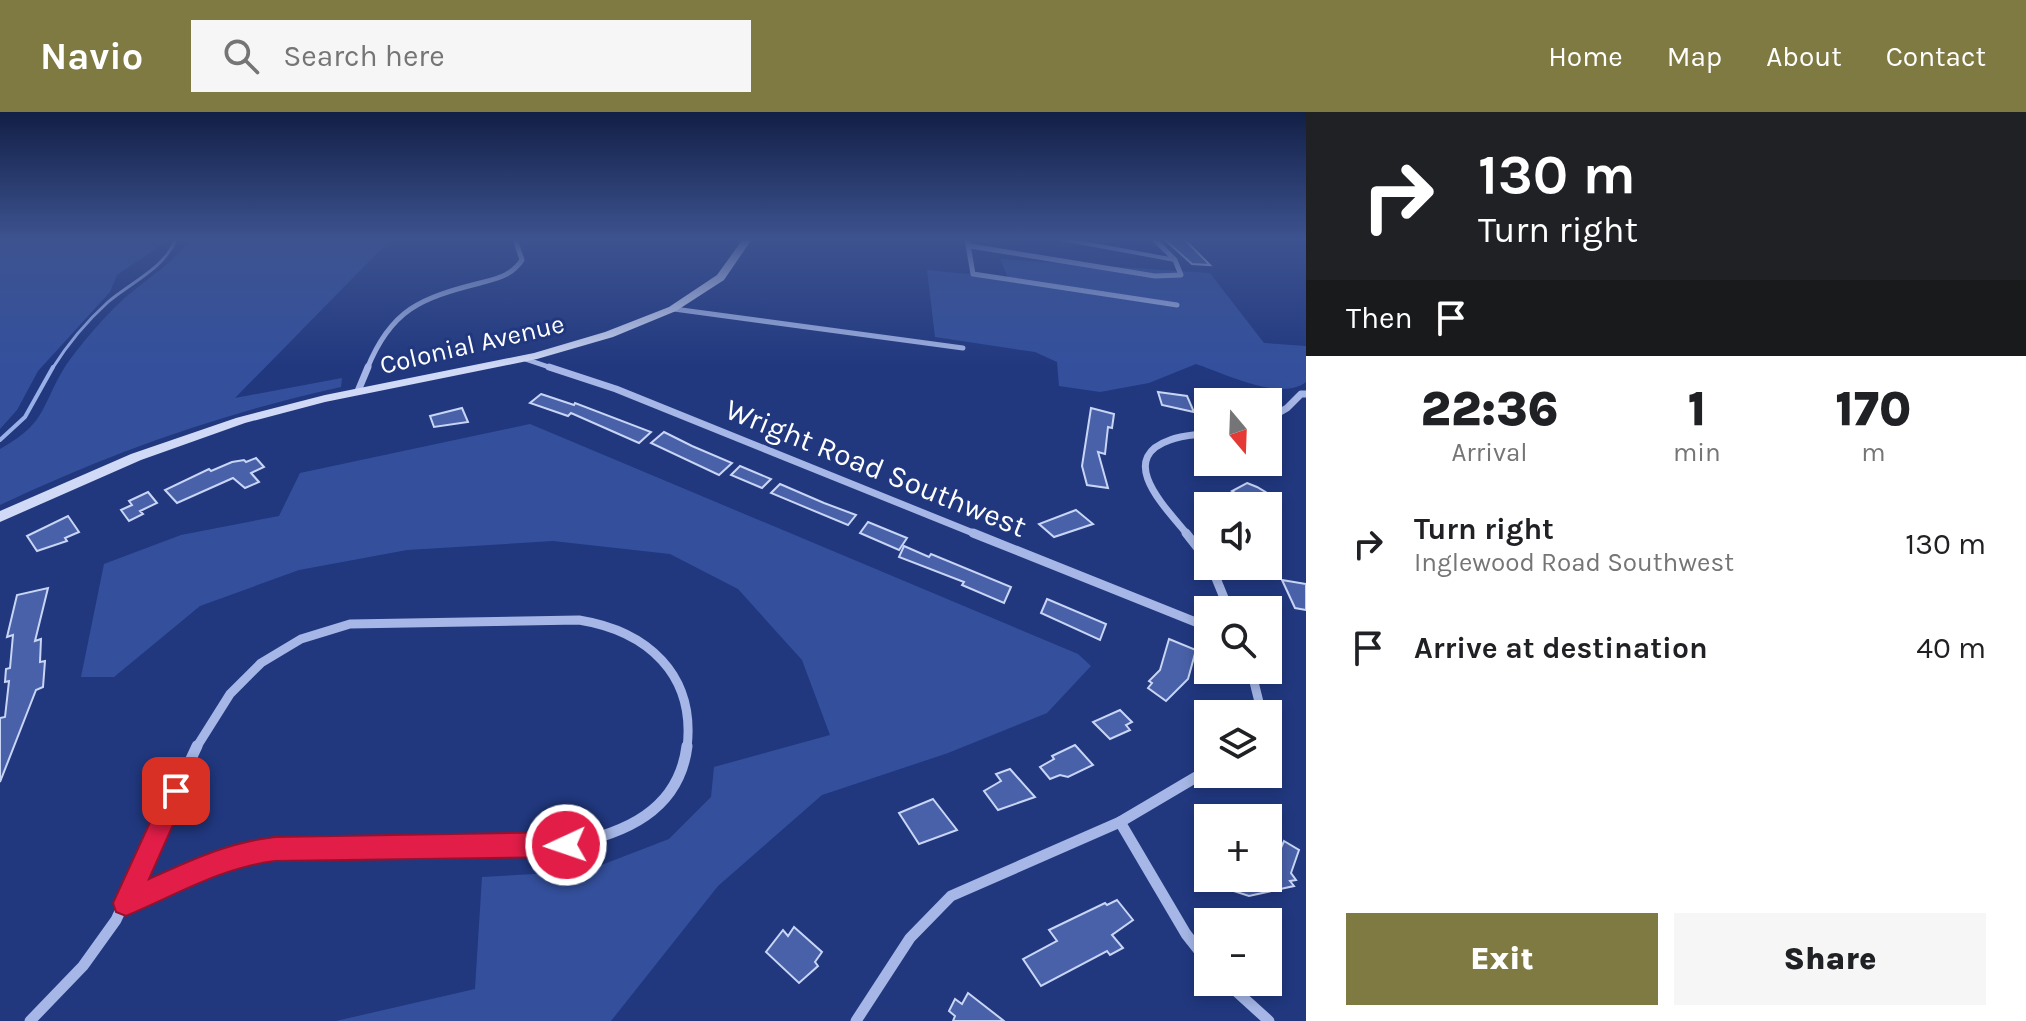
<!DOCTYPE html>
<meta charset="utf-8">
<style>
body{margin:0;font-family:Karla,sans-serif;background:#f6f6f6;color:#202124;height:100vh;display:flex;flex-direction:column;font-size:30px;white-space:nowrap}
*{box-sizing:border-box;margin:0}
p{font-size:26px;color:#757577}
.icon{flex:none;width:44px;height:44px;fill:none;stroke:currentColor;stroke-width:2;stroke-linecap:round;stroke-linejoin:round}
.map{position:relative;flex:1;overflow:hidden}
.drawer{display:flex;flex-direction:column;background:#fff;width:720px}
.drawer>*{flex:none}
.banner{background:#202124;color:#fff;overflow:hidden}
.needle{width:52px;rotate:161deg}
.fabs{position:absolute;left:1194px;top:276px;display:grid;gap:16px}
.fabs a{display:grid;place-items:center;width:88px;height:88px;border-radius:0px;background:#fff;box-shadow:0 4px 12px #0003;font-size:40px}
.pin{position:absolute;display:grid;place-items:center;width:68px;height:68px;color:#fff;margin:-34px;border-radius:16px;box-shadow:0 4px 12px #0006}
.me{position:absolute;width:88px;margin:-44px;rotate:267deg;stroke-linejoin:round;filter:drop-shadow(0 0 6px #0008)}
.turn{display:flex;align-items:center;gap:28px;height:168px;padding:0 40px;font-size:36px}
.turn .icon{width:104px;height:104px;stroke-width:2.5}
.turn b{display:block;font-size:56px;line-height:68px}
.then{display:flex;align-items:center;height:76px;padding:0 40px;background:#0003;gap:16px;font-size:30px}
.eta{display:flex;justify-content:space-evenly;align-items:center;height:136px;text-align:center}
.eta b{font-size:48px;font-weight:800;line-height:56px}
.button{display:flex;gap:16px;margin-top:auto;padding:16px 40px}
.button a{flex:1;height:92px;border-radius:0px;background:#7f7a42;color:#fff;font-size:32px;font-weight:800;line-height:92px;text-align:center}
.button a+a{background:#f6f6f6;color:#202124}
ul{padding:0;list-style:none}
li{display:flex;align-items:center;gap:24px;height:104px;padding:0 40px}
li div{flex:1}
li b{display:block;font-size:30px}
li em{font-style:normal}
header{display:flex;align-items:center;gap:48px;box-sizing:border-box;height:112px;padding:0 40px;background:#7f7a42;color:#fff}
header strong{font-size:38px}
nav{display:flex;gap:44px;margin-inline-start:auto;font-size:28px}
.search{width:560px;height:72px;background:#f6f6f6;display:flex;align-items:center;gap:20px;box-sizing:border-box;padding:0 28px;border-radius:0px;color:#757577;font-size:30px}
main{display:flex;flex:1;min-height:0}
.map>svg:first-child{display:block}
.green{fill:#34509d}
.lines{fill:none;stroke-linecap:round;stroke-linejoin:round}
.stream-far1{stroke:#99afe8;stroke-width:3}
.stream{stroke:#99afe8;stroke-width:4}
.building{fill:#4961a8;stroke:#c9d5f5;stroke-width:2}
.lane{stroke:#a6b7e7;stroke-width:4}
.street-far3{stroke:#a6b7e7;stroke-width:5}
.street-far2{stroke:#a6b7e7;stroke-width:7}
.street-far1{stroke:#a6b7e7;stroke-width:9}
.street{stroke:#a6b7e7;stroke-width:11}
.secondary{fill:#d0d9f6;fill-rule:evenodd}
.route{fill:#e11d48;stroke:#92132f;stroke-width:2}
.labels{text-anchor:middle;stroke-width:6;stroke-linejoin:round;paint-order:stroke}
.far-street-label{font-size:26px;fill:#fff;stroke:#21387f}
.street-label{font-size:30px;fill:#fff;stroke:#21387f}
</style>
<header>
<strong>Navio</strong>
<div class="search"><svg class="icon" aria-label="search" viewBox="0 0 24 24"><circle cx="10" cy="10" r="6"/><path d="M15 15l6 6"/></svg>Search here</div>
<nav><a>Home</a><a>Map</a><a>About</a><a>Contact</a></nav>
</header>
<main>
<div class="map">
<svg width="1306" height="909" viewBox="0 0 1306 909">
<rect width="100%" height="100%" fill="#21387f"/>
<g class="green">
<polygon points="0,127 170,127 117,163 110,180 38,259 17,298 0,317"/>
<path d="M 191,127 L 391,127 L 235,286 L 342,266 L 341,275 C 222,301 110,341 0,393 L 0,337 C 45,312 40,298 63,258 C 76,237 112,195 132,180 C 154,162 172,151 191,127 Z"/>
<path d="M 1000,147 L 1210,161 L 1264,231 L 1306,234 L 1306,270 C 1281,290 1223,261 1196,252 L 1149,271 L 1100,280 L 1059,274 L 1057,250 L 1035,240 L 935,225 L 927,158 L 1008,166 Z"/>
<polygon points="530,312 1078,542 1091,554 1047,601 948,641 822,683 718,774 611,909 336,909 475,877 482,765 586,759 669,727 711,685 714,655 830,623 802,548 738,477 670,442 553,429 407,438 299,458 200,494 114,565 81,565 104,452 181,423 279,404 300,361"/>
</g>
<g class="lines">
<path class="stream-far1" d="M 52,257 C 67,233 87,209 108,190 C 131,170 164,157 176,127"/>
<polyline class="stream" points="0,328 25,305 53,255"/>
</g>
<g class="building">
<polygon points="1164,127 1185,128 1210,153 1192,152"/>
<polygon points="1158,280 1187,284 1194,300 1162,293"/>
<polygon points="541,282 574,293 575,291 651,320 639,331 571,301 568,304 530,291"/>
<polygon points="462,296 468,310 434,315 430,304"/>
<polygon points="1091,296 1114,302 1112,316 1108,315 1105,342 1098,340 1108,376 1087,373 1082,354"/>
<polygon points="664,320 692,334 732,351 719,363 651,331"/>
<polygon points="256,346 264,355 251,361 259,370 245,376 233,366 177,391 165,378 209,357 211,359 232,350 244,348 246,350"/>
<polygon points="740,354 771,367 762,376 731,363"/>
<polygon points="1247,371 1257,375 1274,385 1256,394 1232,379"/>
<polygon points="780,372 824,391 856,403 848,413 771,381"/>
<polygon points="148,380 157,391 140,399 143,402 129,409 121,398 132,393 129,389"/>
<polygon points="1076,398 1093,412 1054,425 1039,412"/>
<polygon points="68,404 79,420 65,426 67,429 37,439 27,424"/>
<polygon points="868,410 907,426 899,438 860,421"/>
<polygon points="904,434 929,445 931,442 1011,475 1004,491 962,473 964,470 899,445"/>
<polygon points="1282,468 1306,472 1306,498 1295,496"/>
<polygon points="48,476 35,529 41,527 40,550 45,549 43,575 36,578 0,670 0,606 5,605 9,569 5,570 6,557 10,556 13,523 7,525 17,483"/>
<polygon points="1047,487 1106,512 1100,528 1041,501"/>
<polygon points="1169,527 1196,538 1188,567 1166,589 1148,576 1152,571 1149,569 1160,558"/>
<polygon points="1120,598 1132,610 1126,613 1130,618 1110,627 1093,610"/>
<polygon points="1075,633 1093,653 1068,665 1060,663 1050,667 1040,655 1054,647 1052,644"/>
<polygon points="1010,657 1035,685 998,698 984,679 1001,669 996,662"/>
<polygon points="933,687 957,718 919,732 899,701"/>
<polygon points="1284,729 1299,738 1291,761 1296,768 1290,769 1294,774 1249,784 1203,769 1203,766 1268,766 1268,750 1276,747"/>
<polygon points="1117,788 1133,808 1112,823 1123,836 1110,843 1107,839 1041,874 1023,847 1057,829 1049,818 1105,791 1107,793"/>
<polygon points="794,815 822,840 815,850 818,854 799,871 766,840 783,818 788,824"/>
<polygon points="968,881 1004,909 953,909 955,904 949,899 955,887 962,892"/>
</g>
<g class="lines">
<polyline class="lane" points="1062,127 1175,148"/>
<g class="street-far3">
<polyline points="967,127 973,162 1177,193"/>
<polyline points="970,134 1155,164 1181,163 1175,148 1154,127"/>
<polyline points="674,197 963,236"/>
<polyline points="525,247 555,257"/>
<path d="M 367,257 C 391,197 421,186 480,171 C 498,166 511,164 522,148 L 515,127"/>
</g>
<g class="street-far2">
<polyline points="549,255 616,277 978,423"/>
<polyline points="358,279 368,255"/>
<polyline points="1268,307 1287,296 1301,282 1306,282"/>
<path d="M 1188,423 C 1166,396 1115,347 1170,328 C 1182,323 1196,323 1208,321"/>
</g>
<g class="street-far1">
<polyline points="973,421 1208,515"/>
<polyline points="1186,421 1208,449"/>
<polyline points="1211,454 1229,498"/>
<polyline points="1251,558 1262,602"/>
<path d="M 196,636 L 230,582 L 261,551 L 301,527 L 350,512 L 579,508 C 647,519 696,562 687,636"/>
</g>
<g class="street">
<polyline points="1120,710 1186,822 1208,850"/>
<path d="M 126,791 L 217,751 L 275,737 L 566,733 C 624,722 679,699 687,634"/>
<polyline points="1226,870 1269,909"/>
<polyline points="30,909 83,854 116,808 197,634"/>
<polyline points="856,909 910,826 951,784 1120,710 1208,658"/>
</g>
<polygon class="secondary" points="743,127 752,127 724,168 676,199 613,225 537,247 325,290 245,311 141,348 0,410 0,399 131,342 236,306 325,283 534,241 605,220 669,195 717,163"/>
</g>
<linearGradient id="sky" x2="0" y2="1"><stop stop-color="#121f46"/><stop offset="0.5" stop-color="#3d5390"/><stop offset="1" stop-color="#3d5390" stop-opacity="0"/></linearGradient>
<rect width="1306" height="255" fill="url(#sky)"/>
<path class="route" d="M 176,668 L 184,671 L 188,679 L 149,767 C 191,748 229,730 275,725 L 566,720 L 575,724 L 578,733 L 575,741 L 566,745 L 275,749 C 220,756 176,783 126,804 L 116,800 L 113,791 L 168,671 Z"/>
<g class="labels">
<g class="far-street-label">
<text transform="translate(472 232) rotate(-13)" y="9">Colonial Avenue</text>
</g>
<g class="street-label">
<text transform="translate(876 356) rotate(22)" y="10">Wright Road Southwest</text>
</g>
</g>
</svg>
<div class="fabs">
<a><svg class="needle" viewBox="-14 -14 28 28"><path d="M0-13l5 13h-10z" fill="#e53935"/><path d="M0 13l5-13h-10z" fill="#757577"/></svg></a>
<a><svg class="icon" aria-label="sound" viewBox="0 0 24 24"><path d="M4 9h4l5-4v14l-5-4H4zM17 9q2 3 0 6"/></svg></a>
<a><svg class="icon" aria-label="search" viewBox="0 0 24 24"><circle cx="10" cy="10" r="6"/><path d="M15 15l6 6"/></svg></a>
<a><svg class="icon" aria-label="layers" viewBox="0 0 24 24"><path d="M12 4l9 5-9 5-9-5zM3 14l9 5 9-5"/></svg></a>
<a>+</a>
<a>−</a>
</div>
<div class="pin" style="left:176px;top:679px;background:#d93025"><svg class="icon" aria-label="arrive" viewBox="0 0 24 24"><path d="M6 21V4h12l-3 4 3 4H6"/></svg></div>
<svg class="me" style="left:566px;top:733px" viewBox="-20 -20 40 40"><circle r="17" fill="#e11d48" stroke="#fff" stroke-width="3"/><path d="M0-11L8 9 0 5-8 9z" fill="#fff"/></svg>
</div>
<section class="drawer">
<div class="banner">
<div class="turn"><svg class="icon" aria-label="right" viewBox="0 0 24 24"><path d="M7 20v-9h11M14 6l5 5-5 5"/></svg><div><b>130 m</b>Turn right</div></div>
<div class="then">Then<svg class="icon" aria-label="arrive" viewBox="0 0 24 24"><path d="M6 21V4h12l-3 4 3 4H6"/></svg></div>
</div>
<div class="eta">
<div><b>22:36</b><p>Arrival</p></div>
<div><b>1</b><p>min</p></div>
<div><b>170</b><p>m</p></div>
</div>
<ul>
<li><svg class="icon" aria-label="right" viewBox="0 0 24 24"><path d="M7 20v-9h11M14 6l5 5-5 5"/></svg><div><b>Turn right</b><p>Inglewood Road Southwest</p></div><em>130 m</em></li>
<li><svg class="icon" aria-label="arrive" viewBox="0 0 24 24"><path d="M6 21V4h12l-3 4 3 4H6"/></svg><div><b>Arrive at destination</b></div><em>40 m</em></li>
</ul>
<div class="button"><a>Exit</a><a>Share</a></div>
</section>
</main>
